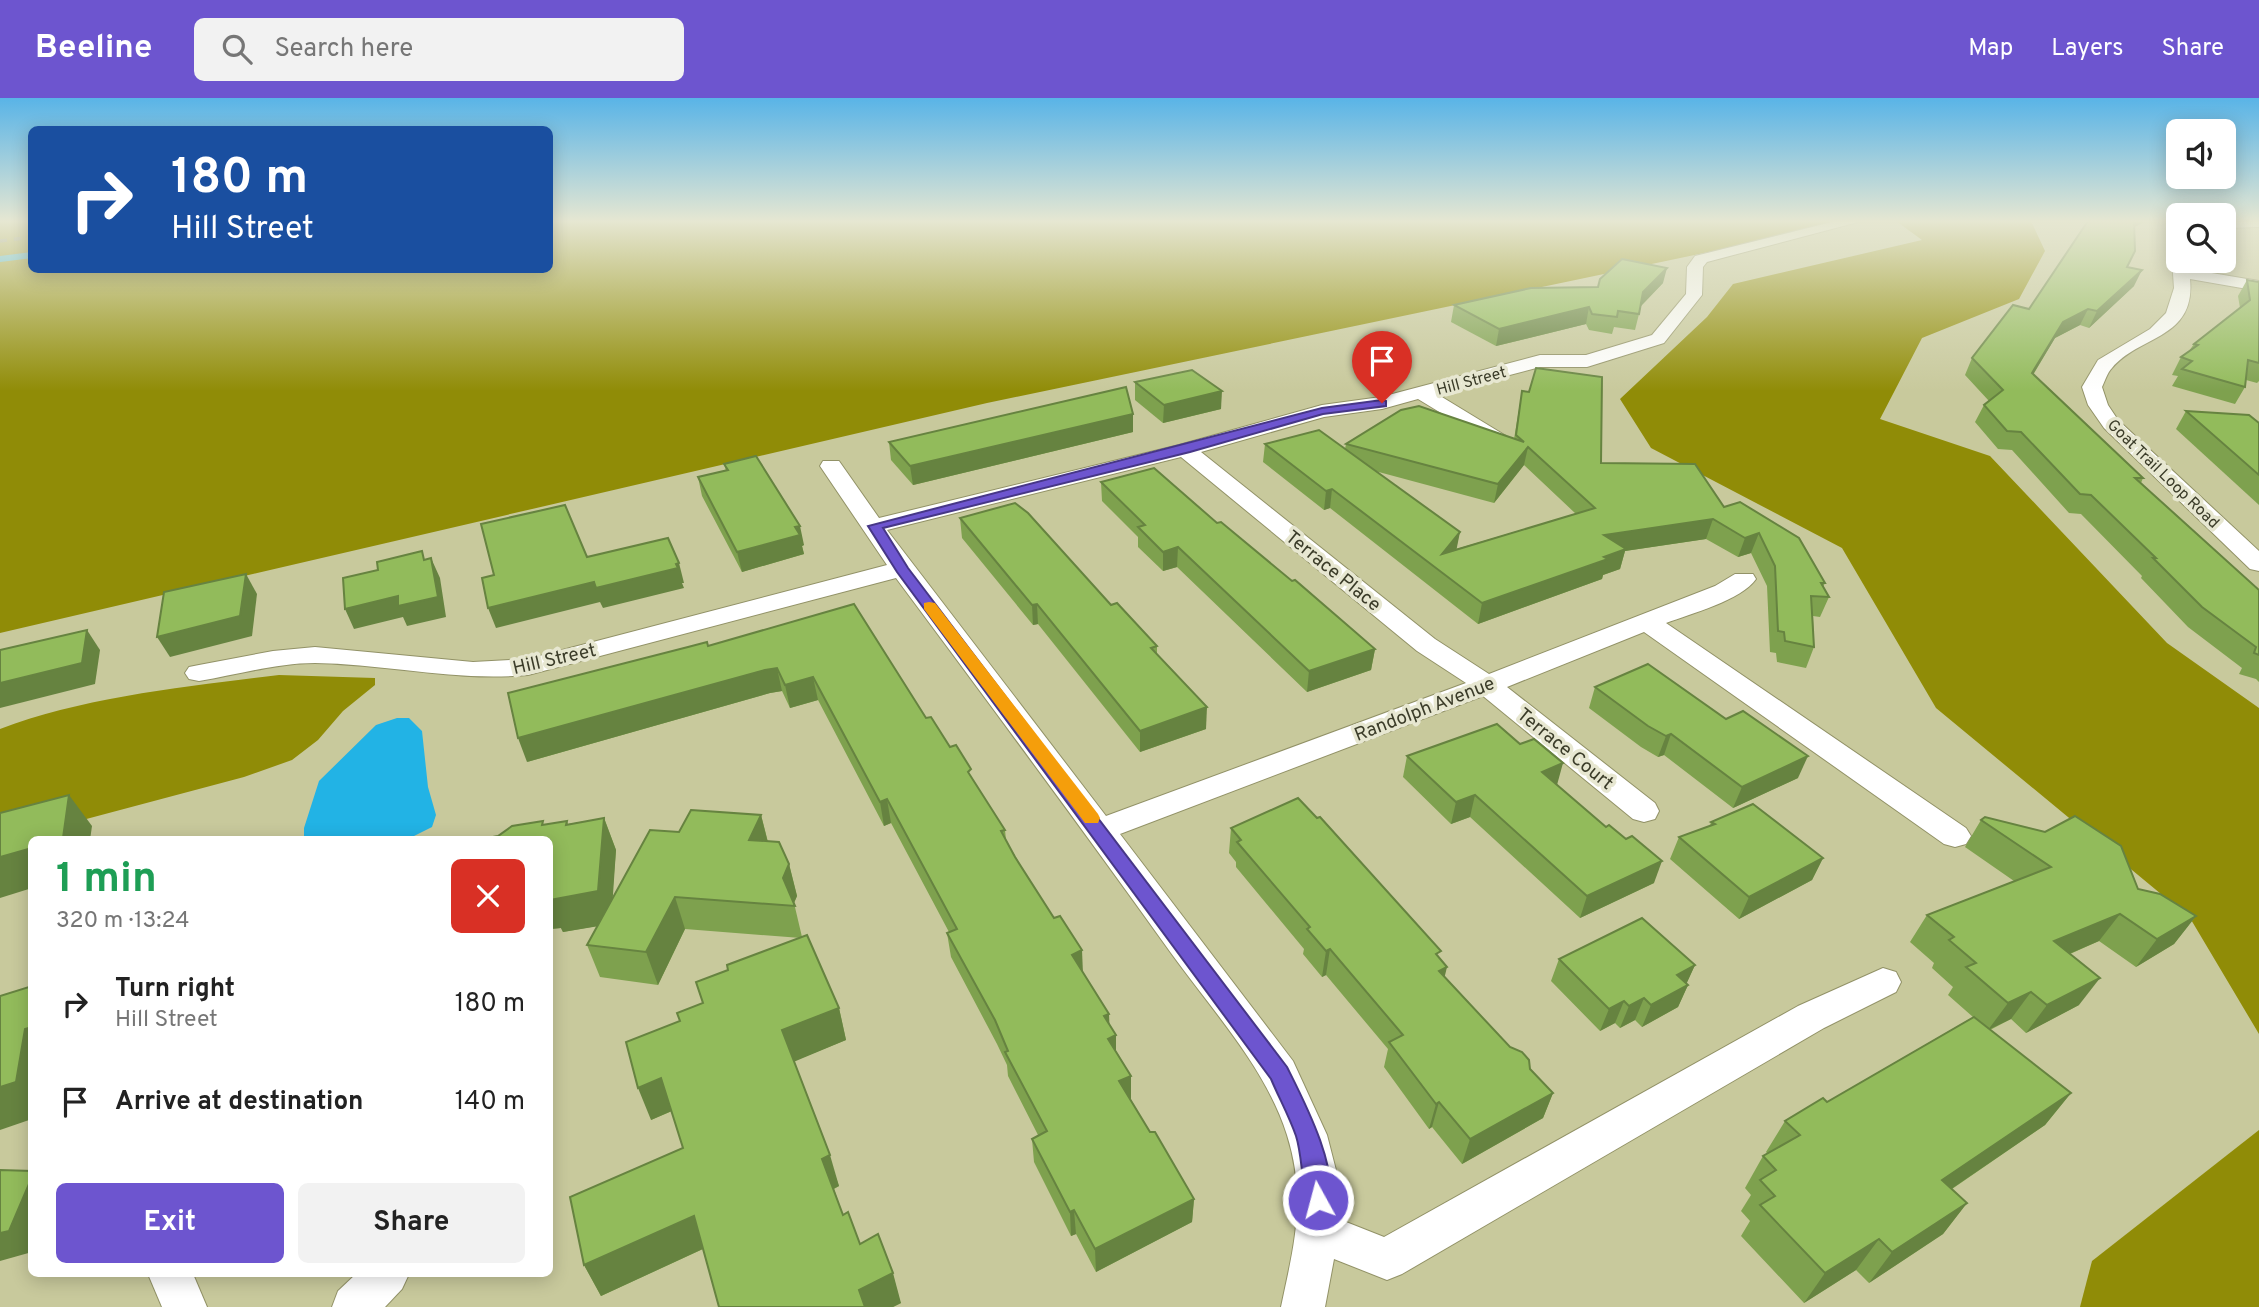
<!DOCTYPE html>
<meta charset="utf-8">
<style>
body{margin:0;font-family:Overpass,sans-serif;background:#f2f2f2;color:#222;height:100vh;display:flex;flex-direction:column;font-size:26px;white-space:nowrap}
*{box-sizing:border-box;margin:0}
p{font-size:23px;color:#767676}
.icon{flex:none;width:38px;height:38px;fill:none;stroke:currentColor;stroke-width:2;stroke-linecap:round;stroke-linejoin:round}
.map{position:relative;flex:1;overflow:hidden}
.drawer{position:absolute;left:28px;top:738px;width:525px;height:441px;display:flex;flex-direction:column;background:#fff;border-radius:10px;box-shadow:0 4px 18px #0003}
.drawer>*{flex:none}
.guide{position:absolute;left:28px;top:28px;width:525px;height:147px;border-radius:10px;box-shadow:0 4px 18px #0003;background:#1a4fa0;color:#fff;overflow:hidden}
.fabs{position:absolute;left:2166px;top:21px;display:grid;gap:14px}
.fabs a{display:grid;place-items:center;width:70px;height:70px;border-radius:10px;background:#fff;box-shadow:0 4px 18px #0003;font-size:35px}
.pin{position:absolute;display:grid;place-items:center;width:60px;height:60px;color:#fff;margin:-72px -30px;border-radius:50% 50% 50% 0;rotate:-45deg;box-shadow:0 0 7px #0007}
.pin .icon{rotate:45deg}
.me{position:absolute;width:77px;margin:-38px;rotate:353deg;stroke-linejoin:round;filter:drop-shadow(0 0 5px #0008)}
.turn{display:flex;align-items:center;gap:24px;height:147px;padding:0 28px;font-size:32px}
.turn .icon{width:91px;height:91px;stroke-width:2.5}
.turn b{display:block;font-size:49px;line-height:60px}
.round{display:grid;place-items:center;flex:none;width:74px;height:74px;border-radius:10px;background:#f2f2f2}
.head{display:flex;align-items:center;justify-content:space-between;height:119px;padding:0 28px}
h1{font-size:42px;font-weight:700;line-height:52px;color:#1e9e55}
.primary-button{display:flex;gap:14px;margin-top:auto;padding:14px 28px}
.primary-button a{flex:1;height:80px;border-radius:10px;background:#6d55cf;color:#fff;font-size:28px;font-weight:700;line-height:80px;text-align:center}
.primary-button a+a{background:#f2f2f2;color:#222}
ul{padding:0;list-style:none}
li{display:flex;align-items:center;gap:21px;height:98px;padding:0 28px}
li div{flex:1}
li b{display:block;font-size:26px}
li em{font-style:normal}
header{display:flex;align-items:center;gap:42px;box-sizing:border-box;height:98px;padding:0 35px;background:#6d55cf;color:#fff}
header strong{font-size:33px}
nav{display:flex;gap:38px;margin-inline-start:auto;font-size:24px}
.search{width:490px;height:63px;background:#f2f2f2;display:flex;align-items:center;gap:18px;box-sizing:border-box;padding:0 24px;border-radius:10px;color:#767676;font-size:26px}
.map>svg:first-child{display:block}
.forest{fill:#908c07}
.water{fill:#22b3e5}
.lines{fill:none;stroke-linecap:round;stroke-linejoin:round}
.stream{stroke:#22b3e5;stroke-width:6}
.street-casing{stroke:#929267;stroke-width:2}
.street{fill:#fff;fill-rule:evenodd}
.rail{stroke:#77785a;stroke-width:3.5;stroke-dasharray:7 7;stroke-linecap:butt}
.wall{fill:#7ea14e;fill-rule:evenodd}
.shaded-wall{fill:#668340}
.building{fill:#92bb5b;stroke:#668340;stroke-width:2}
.route{fill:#6d55cf;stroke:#473787;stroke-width:2}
.slow{fill:#f59e0b}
.labels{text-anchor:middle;stroke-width:7;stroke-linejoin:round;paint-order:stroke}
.far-street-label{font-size:16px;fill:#3b3c29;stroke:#e7e7d1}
.street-label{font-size:19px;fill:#3b3c29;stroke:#e7e7d1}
</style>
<header>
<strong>Beeline</strong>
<div class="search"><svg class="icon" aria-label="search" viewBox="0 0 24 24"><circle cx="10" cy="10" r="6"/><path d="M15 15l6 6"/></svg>Search here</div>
<nav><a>Map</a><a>Layers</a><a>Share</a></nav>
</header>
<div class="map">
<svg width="2259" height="1209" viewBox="0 0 2259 1209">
<rect width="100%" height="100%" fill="#c8c99c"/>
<g class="forest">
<polygon points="0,123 31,123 32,172 550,172 550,123 1857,123 987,305 0,535"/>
<polygon points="1896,123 2031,123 2045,153 2019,201 1922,240 1880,321 1990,358 2167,545 2259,610 2259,936 2190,820 1936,610 1842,450 1651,350 1620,301 1707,219 1733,186 1922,142"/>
<path d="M 279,577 L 375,580 L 375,587 L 343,613 L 318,642 L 292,662 L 244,679 L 0,744 L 0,631 C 83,599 191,588 279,577 Z"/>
<polygon points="2259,1032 2259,1209 2080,1209 2092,1163"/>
</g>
<polygon class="water" points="397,620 409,620 422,633 428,689 436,717 432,729 406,742 304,742 304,730 319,683 376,627"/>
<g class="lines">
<polyline class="stream" points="0,161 32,157"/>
<g class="street-casing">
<g id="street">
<path d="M 1836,123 L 1862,123 L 1707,164 L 1703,169 L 1702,197 L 1664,245 L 1587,269 L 1540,269 L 1437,296 L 1506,338 L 1509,342 L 1506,346 L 1492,346 L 1418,301 L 1382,311 L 1324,319 L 1201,354 L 1435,541 L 1489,576 L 1715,488 L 1735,476 L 1753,476 L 1756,481 C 1742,502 1690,516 1666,525 L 1966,730 L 1971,738 L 1966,746 L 1955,749 L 1944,746 L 1644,534 L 1507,589 L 1655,705 L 1659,713 L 1655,721 L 1644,724 L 1633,721 L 1483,598 L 1120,736 L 1293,963 L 1327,1037 L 1338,1080 L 1341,1122 L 1384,1139 L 1798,908 L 1883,870 L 1896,874 L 1901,884 L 1896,894 L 1824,930 L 1402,1176 L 1387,1182 L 1334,1161 L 1325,1209 L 1281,1209 C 1294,1147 1307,1101 1287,1037 C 1266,970 1212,912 1171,855 C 1081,729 989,605 896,480 L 528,577 C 456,584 387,566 315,565 C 276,565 237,577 199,583 L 189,581 L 185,575 L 189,569 L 199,567 L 273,553 L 315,549 L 473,564 L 528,561 L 887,467 L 820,368 L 823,363 L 839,363 L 879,420 L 1179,347 L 1322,307 L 1381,299 L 1540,257 L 1586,257 L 1652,237 L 1686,196 L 1687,169 L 1695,158 ZM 1181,359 L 1417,553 L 1466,585 L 1106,718 L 887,432 Z"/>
<polygon points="2224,123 2259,123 2259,129 2224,130"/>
<path d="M 2179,141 L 2179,163 L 2187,163 L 2188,171 L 2259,183 L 2259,193 L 2190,181 C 2196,241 2140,237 2112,270 C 2107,275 2105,283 2102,289 L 2108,307 L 2118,322 L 2259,453 L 2259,473 L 2250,471 L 2104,330 L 2088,307 L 2082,289 L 2098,262 L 2150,231 L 2166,215 L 2174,190 L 2171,146 Z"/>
<polygon points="148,1176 193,1176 207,1209 162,1209"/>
<polygon points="356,1176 409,1176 402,1191 385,1209 332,1209 338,1193"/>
</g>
</g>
<use href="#street" class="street"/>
<polyline class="rail" points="0,143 32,139"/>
</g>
<g class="wall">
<polygon points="2088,123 2146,123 2134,129 2127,169 2134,188 2089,230 2080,227 2055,240 2033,277 2143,380 2141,385 2259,492 2259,584 2256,581 2239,576 2242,570 2188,529 2141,480 2142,478 2081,416 2069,415 2012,352 1998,351 1975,324 1984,307 1989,303 1965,277 1972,260 2029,211"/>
<polygon points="2247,182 2259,184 2259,283 2257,285 2246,282 2245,289 2235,306 2172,288 2178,278 2172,277 2181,259 2189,253 2194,246 2240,210 2238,198"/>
<polygon points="1663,185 1641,208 1635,232 1614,229 1612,236 1589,232 1586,226 1496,248 1451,224 1454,207"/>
<polygon points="1135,284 1221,311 1163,325 1135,302"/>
<path d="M 1522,293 L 1601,365 L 1724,409 L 1825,485 L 1823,489 L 1829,499 L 1820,519 L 1813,518 L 1814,549 L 1806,570 L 1777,564 L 1776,555 L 1770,554 L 1767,488 L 1751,455 L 1738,459 L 1706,441 L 1625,453 L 1620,471 L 1603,477 L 1602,481 L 1478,526 L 1330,410 L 1324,412 L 1263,364 L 1265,346 L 1345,351 L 1346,346 L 1514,341 ZM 1524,367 L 1576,416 L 1456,451 L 1375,373 L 1494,405 Z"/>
<polygon points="2186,313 2259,325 2259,407 2176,331"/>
<polygon points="1133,316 1133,334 913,387 891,362 889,344"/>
<polygon points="724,366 804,447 802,448 804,456 742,474 702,398 698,379 726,373"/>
<polygon points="1101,384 1217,425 1375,551 1371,572 1307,594 1177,469 1163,473 1138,449 1138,439 1102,403"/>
<polygon points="960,420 1111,507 1157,548 1157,556 1206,631 1140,654 1038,526 1033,527 962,440"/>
<polygon points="854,506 926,620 950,649 1005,732 1006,742 1082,874 1109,927 1116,953 1131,978 1131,1002 1150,1034 1194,1101 1192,1124 1096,1174 1076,1136 1071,1138 1034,1064 1032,1041 1038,1037 1008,978 1007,967 997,946 951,859 947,835 949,834 891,725 884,728 818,602 790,610 782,593 770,595 527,664 708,548"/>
<polygon points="1595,589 1798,680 1733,710 1664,657 1658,659 1641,649 1589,610"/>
<polygon points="1407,658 1557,687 1654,785 1580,820 1470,719 1451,726 1403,679"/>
<polygon points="761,717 768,744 789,766 797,798 794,805 802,839 839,910 846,942 794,963 839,1088 834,1091 843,1117 860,1146 901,1205 893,1209 719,1209 703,1151 601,1198 584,1167 683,1050 672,1013 651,1022 680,923 703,905 728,872 801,840 685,831 658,887 600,879 587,847 597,828 563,834 561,830 550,831 550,742 498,738 544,727 567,723 568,726 604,720 616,752 612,800 679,734"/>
<polygon points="1981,722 2138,791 2196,818 2174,846 2136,869 2099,843 2070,856 2079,907 2026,935 2011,921 1990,932 2071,995 2045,1027 1952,1091 1967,1105 1943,1136 1869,1185 1856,1172 1804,1205 1741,1138 1750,1123 1741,1113 1751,1097 1745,1090 1763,1058 1768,1056 1766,1054 1785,1023 1827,1004 1973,919 1948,897 1953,889 1932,870 1934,865 1910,844 1927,817 2014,783 1965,749"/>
<polygon points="1711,724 1823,760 1812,782 1739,821 1670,761 1679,739 1710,728"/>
<polygon points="1231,730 1440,860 1445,879 1553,995 1543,1020 1462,1066 1432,1029 1429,1031 1384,969 1388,951 1326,877 1322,879 1303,856 1304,851 1236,769 1236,764 1229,755"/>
<polygon points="1559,861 1695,867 1686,886 1688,887 1678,909 1642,929 1635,922 1620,930 1615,925 1600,933 1551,883"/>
</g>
<g class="shaded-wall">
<polygon points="2132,123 2146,123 2127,133"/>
<polygon points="1667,170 1663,185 1639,210 1643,194"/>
<polygon points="2142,172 2134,188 2089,230 2097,213"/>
<polygon points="1589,209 1586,226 1496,248 1499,231"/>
<polygon points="2088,211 2080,227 2055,240 2023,293 2032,275 2063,224"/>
<polygon points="1222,293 1221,311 1163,325 1164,307"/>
<polygon points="1133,316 1133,334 913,387 910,368"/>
<polygon points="1528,349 1524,367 1494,405 1498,386"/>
<polygon points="1332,391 1330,410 1324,412 1326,393"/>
<polygon points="1713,421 1706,441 1625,453 1620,471 1603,477 1602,481 1478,526 1482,505 1604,437"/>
<polygon points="800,428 804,447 802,448 804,456 742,474 737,454"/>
<polygon points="1460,434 1456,454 1442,456"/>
<polygon points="1759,435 1751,455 1738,459 1745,440"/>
<polygon points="1178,449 1177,469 1163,473 1163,454"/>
<polygon points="431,460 440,480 446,519 407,528 403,519 354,531 345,511"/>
<polygon points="679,465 684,485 682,485 684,490 603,510 600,504 496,530 488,510 594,484"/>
<polygon points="246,476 257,496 252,538 170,559 157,539"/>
<polygon points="1037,506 1038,526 1033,527 1032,507"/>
<polygon points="87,532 100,552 95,586 0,610 0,585"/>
<polygon points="1375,551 1371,572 1307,594 1309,573"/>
<polygon points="777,570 782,593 770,595 527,664 518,640 765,572"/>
<polygon points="813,579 818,602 790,610 785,587"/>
<polygon points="1207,609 1206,631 1140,654 1140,633"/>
<polygon points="1671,636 1664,657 1658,659 1666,638"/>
<polygon points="1808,658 1798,680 1733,710 1742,689"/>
<polygon points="1563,665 1557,687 1542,674"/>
<polygon points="69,697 92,728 90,742 57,742"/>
<polygon points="1475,697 1470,719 1451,726 1456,704"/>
<polygon points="887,701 891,725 884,728 880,704"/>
<polygon points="761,717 769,749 749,742"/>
<polygon points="604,720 616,752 611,826 563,834 561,830 550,831 550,797"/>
<polygon points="32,750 32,790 0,800 0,759"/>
<polygon points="1823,760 1812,782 1739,821 1749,799"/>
<polygon points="1662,763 1654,785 1580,820 1587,798"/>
<polygon points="789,766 797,798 793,807 783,780"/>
<polygon points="675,799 685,831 658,887 646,854"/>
<polygon points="2120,816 2099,843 2034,871 2054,843"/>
<polygon points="2196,818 2174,846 2136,869 2157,841"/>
<polygon points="1330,851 1326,877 1322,879 1326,853"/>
<polygon points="1082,852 1083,876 1072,857"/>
<polygon points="1695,867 1685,889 1688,887 1678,909 1642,929 1651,907 1677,877"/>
<polygon points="1447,869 1441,894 1439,873"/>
<polygon points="2100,880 2079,907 2026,935 2047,907"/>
<polygon points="2031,894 2011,921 1988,932 2008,905"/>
<polygon points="1644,900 1635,922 1620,930 1629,908"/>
<polygon points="1624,903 1615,925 1600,933 1609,911"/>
<polygon points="839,910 846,942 791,965 782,932"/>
<polygon points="1109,916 1110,940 1116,937 1116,961 1109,965 1104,918"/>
<polygon points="32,929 32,1021 0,1032 0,989 25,931"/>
<polygon points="1131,978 1131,1002 1119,1007 1119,983"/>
<polygon points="661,980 674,1012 651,1022 638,990"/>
<polygon points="1553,995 1543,1020 1462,1066 1470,1041"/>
<polygon points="2071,995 2045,1027 1919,1113 1942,1082"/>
<polygon points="1439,1004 1432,1029 1429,1031 1436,1006"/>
<polygon points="830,1057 839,1088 831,1092 822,1061"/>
<polygon points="32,1079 32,1154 0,1163 0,1135"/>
<polygon points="1194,1101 1192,1124 1096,1174 1095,1151"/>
<polygon points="1967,1105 1943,1136 1869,1185 1892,1154"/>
<polygon points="1074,1112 1076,1136 1071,1138 1070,1114"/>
<polygon points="694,1118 707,1149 601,1198 584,1167"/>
<polygon points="1879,1141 1856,1172 1804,1205 1825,1175"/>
<polygon points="893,1175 901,1205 893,1209 864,1209 859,1192"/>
</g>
<g class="building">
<polygon points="2088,123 2134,123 2135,153 2127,169 2142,172 2097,213 2088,211 2063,224 2032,275 2143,380 2135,380 2259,492 2259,557 2254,555 2256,549 2202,509 2153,460 2156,460 2091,397 2080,396 2021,334 2007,333 1984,307 2003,292 1972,260 2013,207 2029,211"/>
<polygon points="1622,161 1667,170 1643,194 1639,216 1618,213 1617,219 1592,216 1589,209 1499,231 1454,207 1531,190 1598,189 1600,181"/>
<polygon points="2247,182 2259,184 2259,265 2248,262 2245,289 2182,271 2192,263 2181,259 2198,247 2194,246 2250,202"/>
<polygon points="1536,270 1602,279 1601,365 1695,366 1724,409 1740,404 1799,440 1825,485 1821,485 1829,499 1811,498 1814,549 1785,543 1784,534 1778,533 1775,468 1759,435 1745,440 1713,421 1604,437 1626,451 1604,459 1608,461 1482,505 1332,391 1326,393 1265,346 1319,332 1460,434 1442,456 1595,410 1528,349 1498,386 1346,346 1401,312 1419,308 1524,344 1516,337 1522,293 1529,294"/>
<polygon points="1192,272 1222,293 1164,307 1135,284"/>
<polygon points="1126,289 1133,316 910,368 889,344"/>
<polygon points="2186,313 2249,317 2259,325 2259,377"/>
<polygon points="756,358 800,428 795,429 800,437 737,454 698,379 728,372 724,366"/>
<polygon points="1154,370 1217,425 1221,424 1292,483 1295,482 1375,551 1309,573 1178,449 1163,454 1138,429 1145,427 1101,384"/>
<polygon points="1015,405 1028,415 1111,507 1117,505 1157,548 1151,550 1207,609 1140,633 1037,506 1032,507 960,420"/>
<polygon points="565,407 587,459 668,440 679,465 676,466 678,470 596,490 594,484 488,510 482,480 494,477 481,426"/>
<polygon points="422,453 424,462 431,460 438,499 398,508 398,498 345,511 343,480 378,472 377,464"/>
<polygon points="246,476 240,518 157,539 164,494"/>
<polygon points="854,506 926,620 931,619 950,649 956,647 971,671 968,674 1005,732 1001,733 1015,759 1054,820 1060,818 1082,852 1072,857 1109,916 1104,918 1116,937 1108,941 1131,978 1119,983 1150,1034 1155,1034 1194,1101 1095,1151 1074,1112 1070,1114 1032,1041 1047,1033 1005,954 1008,953 995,922 947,835 957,831 887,701 880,704 813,579 785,587 777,570 765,572 518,640 508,595 688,549 707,544 708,548"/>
<polygon points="87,532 82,565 0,585 0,552"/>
<polygon points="1648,566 1726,621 1743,613 1808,658 1742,689 1671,636 1666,638 1648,628 1595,589"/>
<polygon points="1497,626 1520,646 1534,641 1563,665 1542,674 1606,729 1609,727 1626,741 1632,738 1662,763 1587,798 1475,697 1456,704 1407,658"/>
<polygon points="69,697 63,740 57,742 32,742 32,750 0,759 0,715"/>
<polygon points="1298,700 1317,720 1320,719 1441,853 1436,856 1447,869 1439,873 1510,949 1522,954 1529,962 1530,971 1553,995 1470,1041 1439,1004 1436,1006 1389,944 1403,937 1330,851 1326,853 1307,831 1310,829 1237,744 1241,742 1231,730"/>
<polygon points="1753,706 1823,760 1749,799 1679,739 1715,726 1711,724"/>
<polygon points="691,712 761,717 749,742 779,744 789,766 783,780 795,808 675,799 646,854 587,847 650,732 679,734"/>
<polygon points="2075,718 2121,748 2138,791 2160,796 2196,818 2157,841 2120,816 2054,843 2100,880 2047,907 2031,894 2008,905 1966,869 1976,865 1949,842 1954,839 1927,817 2051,769 1981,722 1985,719 2045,734"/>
<polygon points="604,720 598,793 550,802 550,742 477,742 498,738 512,728 543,723 542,727 567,723 566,727"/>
<polygon points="1642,820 1695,867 1677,877 1688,887 1651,907 1644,900 1629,908 1624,903 1609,911 1559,861"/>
<polygon points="807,837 839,910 782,932 830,1057 822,1061 843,1117 848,1114 860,1146 878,1136 893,1175 859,1192 865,1209 719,1209 694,1118 584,1167 570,1099 683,1050 661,980 638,990 626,944 680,923 677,915 703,905 696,884 728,872 727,867"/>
<polygon points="32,888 32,929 25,931 16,984 0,989 0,898"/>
<polygon points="1974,919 2071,995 1942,1082 1967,1105 1892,1154 1879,1141 1825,1175 1760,1107 1775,1098 1760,1082 1776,1072 1763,1058 1800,1037 1785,1023 1823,1000 1827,1004"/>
<polygon points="0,1072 32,1073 32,1079 9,1133 0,1135"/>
</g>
<linearGradient id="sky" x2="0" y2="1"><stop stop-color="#59b4e7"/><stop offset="0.42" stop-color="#e6e7d2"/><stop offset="1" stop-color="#e6e7d2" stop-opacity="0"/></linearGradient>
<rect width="2259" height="293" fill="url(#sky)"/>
<path class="route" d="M 1382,302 L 1386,303 L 1386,308 L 1323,316 L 1190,354 L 883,430 L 908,470 L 1287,969 C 1303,1001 1342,1075 1327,1109 L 1318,1113 L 1310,1109 C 1301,1090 1303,1060 1296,1038 C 1289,1018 1279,1000 1271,981 L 897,474 L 868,428 L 1322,310 Z"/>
<polygon class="slow" points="929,504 935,505 1098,716 1100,720 1098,725 1085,725 924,511 924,505"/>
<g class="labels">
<g class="far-street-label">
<text transform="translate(1471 282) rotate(-15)" y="6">Hill Street</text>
<text transform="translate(2164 375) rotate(44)" y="6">Goat Trail Loop Road</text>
</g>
<g class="street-label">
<text transform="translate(1334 472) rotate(39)" y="7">Terrace Place</text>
<text transform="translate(554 560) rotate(-13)" y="7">Hill Street</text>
<text transform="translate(1424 610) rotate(-21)" y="7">Randolph Avenue</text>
<text transform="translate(1566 650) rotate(39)" y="7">Terrace Court</text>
</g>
</g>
</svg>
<div class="fabs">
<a><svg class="icon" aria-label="sound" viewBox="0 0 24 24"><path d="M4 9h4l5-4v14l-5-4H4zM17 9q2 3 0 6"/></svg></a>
<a><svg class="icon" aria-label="search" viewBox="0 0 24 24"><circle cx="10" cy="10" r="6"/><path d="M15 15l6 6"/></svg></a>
</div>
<div class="pin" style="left:1382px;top:305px;background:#d93025"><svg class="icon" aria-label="arrive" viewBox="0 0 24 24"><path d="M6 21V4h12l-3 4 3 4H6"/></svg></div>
<svg class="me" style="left:1318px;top:1102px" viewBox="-20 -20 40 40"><circle r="17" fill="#6d55cf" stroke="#fff" stroke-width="3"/><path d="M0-11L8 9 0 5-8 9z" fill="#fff"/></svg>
<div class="guide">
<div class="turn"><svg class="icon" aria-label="right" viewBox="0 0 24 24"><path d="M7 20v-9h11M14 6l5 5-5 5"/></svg><div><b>180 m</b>Hill Street</div></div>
</div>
<section class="drawer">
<div class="head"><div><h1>1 min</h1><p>320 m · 13:24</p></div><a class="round" style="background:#d93025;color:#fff"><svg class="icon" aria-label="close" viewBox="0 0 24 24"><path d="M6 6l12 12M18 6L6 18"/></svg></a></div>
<ul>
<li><svg class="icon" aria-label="right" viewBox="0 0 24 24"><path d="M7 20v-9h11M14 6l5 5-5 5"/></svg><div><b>Turn right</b><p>Hill Street</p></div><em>180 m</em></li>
<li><svg class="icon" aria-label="arrive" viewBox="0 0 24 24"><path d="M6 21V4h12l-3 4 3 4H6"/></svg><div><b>Arrive at destination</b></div><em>140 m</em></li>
</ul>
<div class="primary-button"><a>Exit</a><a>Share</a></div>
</section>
</div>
